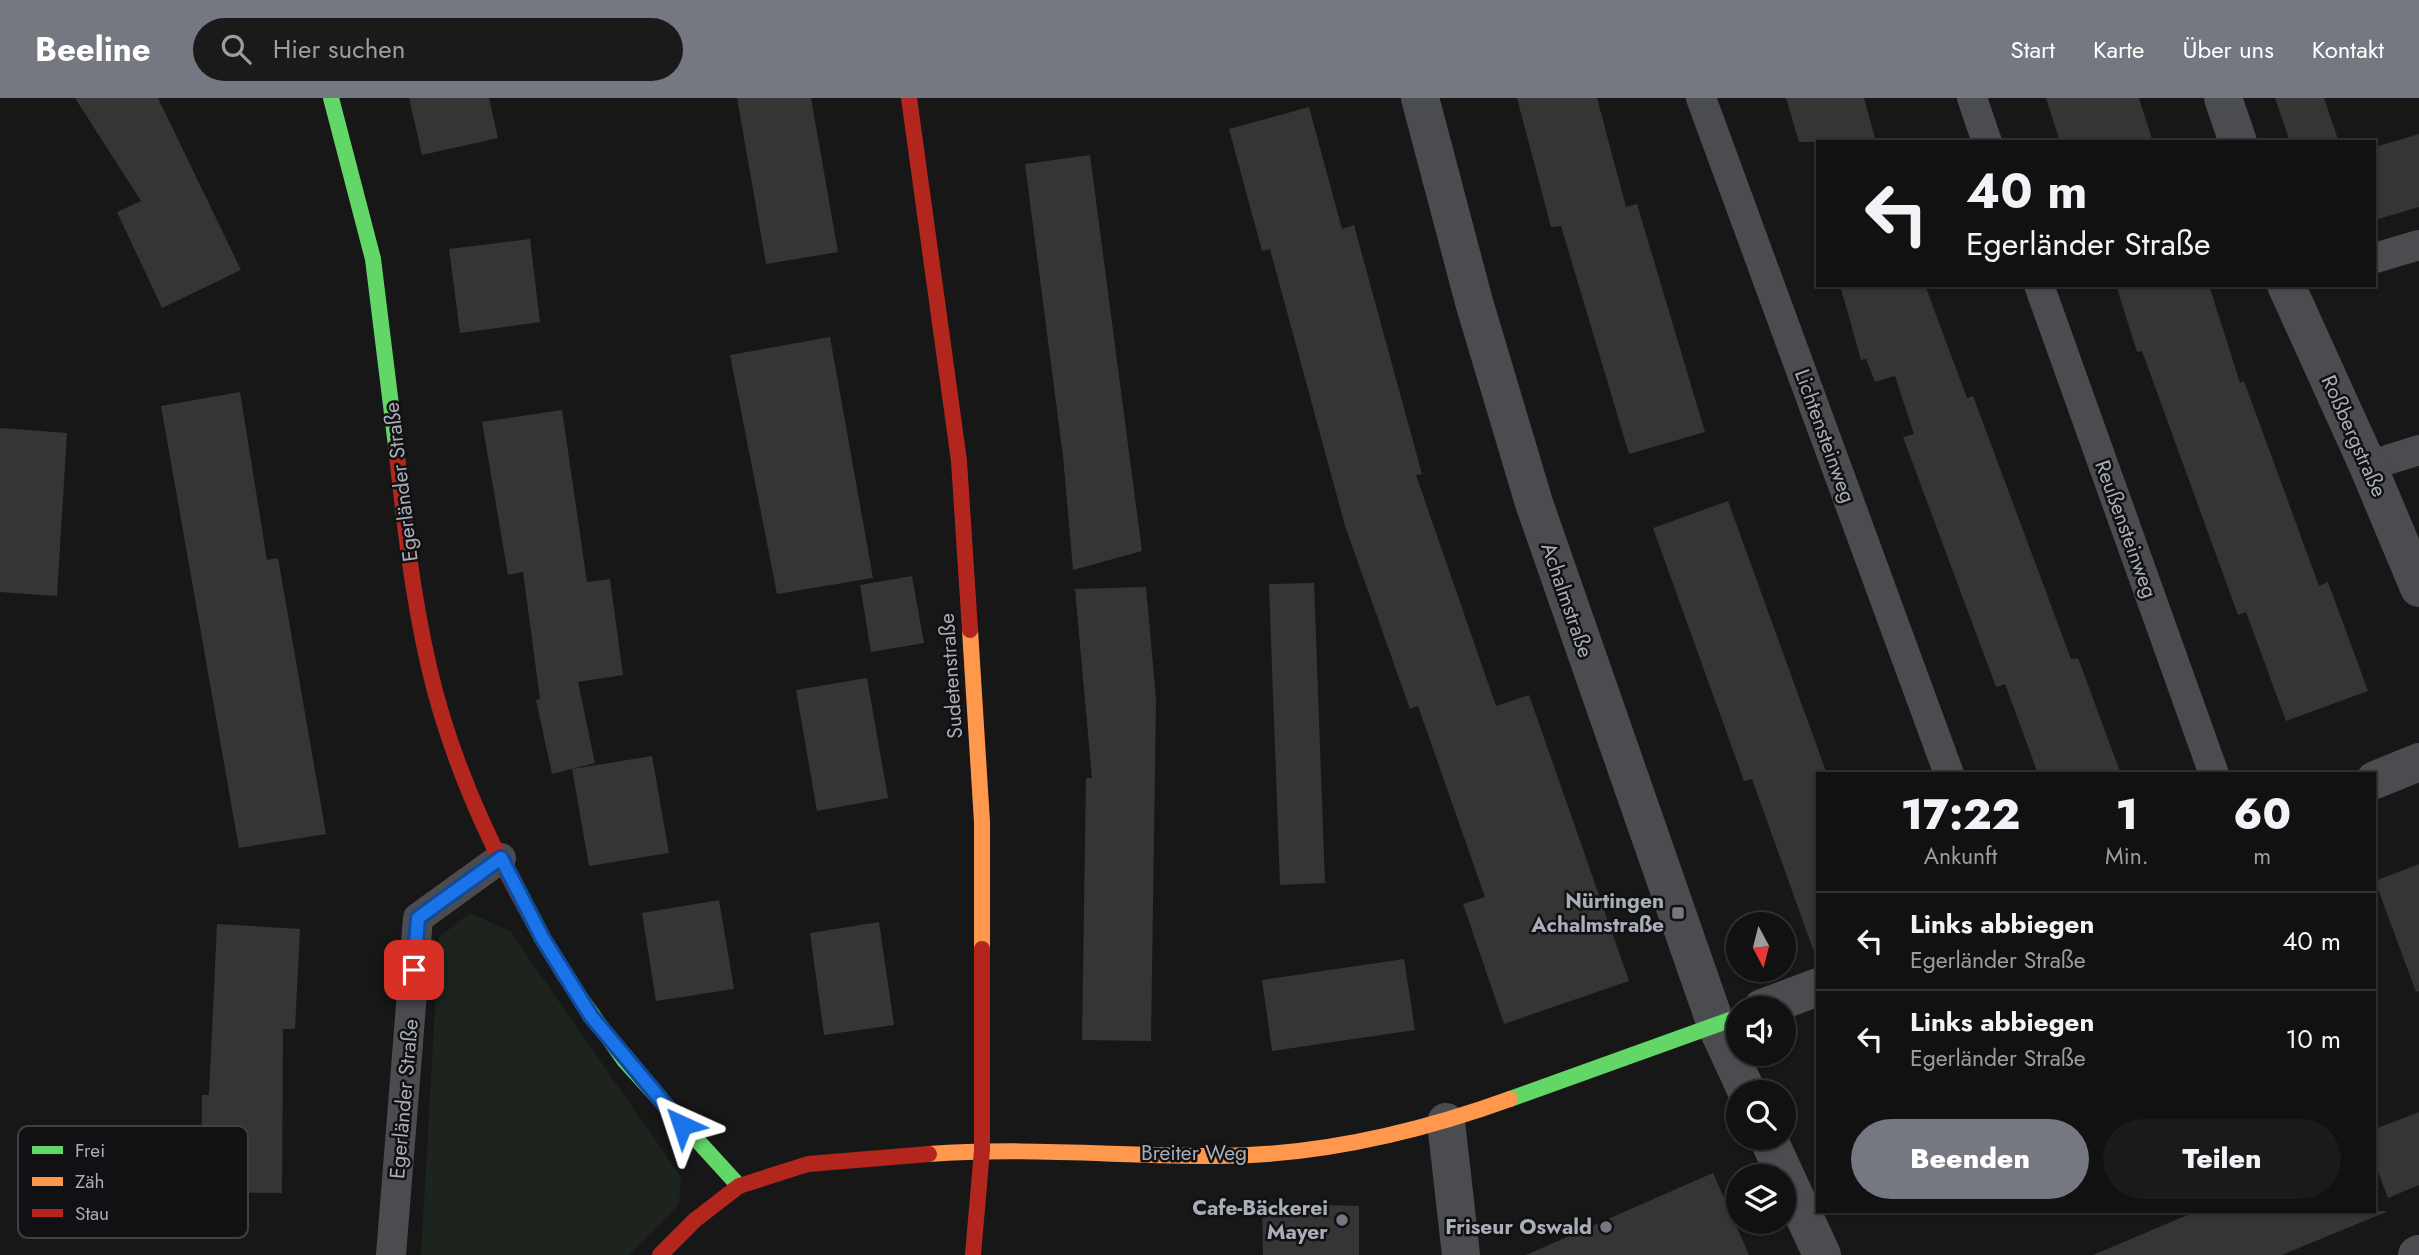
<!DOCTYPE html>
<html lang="de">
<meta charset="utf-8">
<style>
body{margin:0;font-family:Jost,sans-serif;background:#1a1a1a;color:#f1f3f6;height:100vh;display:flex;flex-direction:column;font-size:26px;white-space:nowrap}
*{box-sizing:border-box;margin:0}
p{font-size:23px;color:#9c9d9f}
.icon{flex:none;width:38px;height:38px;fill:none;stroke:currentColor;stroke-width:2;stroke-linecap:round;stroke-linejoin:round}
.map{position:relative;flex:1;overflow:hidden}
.details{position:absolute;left:1816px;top:674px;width:560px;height:441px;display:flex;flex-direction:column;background:#111;border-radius:0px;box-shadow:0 2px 5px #0004,0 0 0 2px #303131}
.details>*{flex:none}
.banner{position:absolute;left:1816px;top:42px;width:560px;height:147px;border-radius:0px;box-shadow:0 2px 5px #0004,0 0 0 2px #303131;background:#111;color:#f1f3f6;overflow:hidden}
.needle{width:46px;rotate:173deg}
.tools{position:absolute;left:1726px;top:814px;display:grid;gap:14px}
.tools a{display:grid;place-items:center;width:70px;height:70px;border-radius:50%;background:#111;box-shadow:0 2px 5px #0004,0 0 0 2px #303131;font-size:35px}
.pin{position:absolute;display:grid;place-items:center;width:60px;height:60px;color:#fff;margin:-30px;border-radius:14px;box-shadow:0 4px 10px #0006}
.me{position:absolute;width:77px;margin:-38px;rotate:318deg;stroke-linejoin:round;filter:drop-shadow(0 0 5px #0008)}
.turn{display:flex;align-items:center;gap:24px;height:147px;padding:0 35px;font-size:32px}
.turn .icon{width:91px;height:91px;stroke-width:2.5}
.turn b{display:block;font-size:49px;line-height:60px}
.eta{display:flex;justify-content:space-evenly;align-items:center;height:119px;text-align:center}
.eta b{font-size:42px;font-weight:800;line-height:49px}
.primary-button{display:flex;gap:14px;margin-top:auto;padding:14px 35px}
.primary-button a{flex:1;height:80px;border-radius:42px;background:#757880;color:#fff;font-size:28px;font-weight:800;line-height:80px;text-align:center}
.primary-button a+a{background:#1a1a1a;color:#f1f3f6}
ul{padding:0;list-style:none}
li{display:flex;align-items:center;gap:21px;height:98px;padding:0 35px;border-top:2px solid #303131}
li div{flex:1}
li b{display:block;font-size:26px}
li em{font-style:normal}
header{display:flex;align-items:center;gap:42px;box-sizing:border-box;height:98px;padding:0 35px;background:#757880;color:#fff}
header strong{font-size:33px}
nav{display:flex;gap:38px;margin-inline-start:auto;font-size:24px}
.search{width:490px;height:63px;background:#1a1a1a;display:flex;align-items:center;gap:18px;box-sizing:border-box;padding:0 24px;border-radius:38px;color:#9c9d9f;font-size:26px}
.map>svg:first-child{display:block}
.green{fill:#1d241e}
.building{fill:#353536}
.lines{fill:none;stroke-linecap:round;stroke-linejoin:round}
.lane{stroke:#4b4c50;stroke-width:30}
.street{stroke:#4b4c50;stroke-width:38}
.fast{stroke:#63d668;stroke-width:16}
.slow{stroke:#ff974d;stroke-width:16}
.jam{stroke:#b3261e;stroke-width:16}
.route-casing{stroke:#114b97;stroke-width:18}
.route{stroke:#1a73e8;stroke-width:12}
.poi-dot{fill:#757880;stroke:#111113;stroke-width:2.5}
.labels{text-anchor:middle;stroke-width:5;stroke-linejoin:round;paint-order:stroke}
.street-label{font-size:21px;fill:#a8adb8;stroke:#111113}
.poi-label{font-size:21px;font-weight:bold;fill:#a8adb8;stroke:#111113;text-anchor:end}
.key{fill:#111113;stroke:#3e4045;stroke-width:2}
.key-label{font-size:19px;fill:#a8adb8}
</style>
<header>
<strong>Beeline</strong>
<div class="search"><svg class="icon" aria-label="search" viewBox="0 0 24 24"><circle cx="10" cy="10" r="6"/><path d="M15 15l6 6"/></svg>Hier suchen</div>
<nav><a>Start</a><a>Karte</a><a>Über uns</a><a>Kontakt</a></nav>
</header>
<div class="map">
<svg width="2419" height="1157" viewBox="0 0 2419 1157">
<rect width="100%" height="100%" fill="#171717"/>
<polygon class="green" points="470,815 510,833 681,1079 679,1107 629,1157 421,1157 439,839"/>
<g class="building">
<polygon points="75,0 158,0 241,172 162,210 117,114 141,103"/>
<polygon points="409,0 489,0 498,40 422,57"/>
<polygon points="737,0 811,0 838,154 766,166"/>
<polygon points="1517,0 1597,0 1626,109 1637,106 1705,334 1629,356 1561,128 1551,129"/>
<polygon points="1786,0 1864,0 1876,44 1799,44"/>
<polygon points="2046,0 2139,0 2153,44 2060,44"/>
<polygon points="2275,0 2324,0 2339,44 2290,44"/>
<polygon points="1309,9 1342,131 1354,127 1422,376 1416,377 1496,608 1529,597 1629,883 1504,926 1463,806 1485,799 1418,608 1410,611 1345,428 1270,151 1262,153 1229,31"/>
<polygon points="2419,36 2419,109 2375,122 2375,49"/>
<polygon points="1090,57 1142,453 1073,472 1063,358 1025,66"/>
<polygon points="530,141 540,224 460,235 449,151"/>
<polygon points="1840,187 1925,187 1967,300 1973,298 2071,561 2078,560 2121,676 2038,676 2005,586 1996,589 1903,339 1914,336 1895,278 1875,284 1866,261 1861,262"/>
<polygon points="2116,187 2209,187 2240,285 2244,283 2319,488 2328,484 2368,593 2286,623 2246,514 2238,517 2142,253 2137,254"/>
<polygon points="830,239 873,480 777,496 730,257"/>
<polygon points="240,294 267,462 278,460 326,736 239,750 161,308"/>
<polygon points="562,312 587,484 610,481 623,577 578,584 595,665 552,676 536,602 540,601 523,474 508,477 482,324"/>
<polygon points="0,330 67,335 57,498 0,494"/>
<polygon points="1728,403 1827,676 1818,676 1818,850 1813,851 1752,681 1744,683 1653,430"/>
<polygon points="912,478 924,545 871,554 860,487"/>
<polygon points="1314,485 1325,785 1280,787 1269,486"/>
<polygon points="1146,489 1156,601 1151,943 1082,942 1086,680 1092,680 1075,491"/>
<polygon points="867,580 888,700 817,713 796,592"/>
<polygon points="652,658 669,755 589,768 572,671"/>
<polygon points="2419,766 2419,893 2416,894 2375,783"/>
<polygon points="719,802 734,891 656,903 642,815"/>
<polygon points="879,824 894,927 824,937 810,835"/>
<polygon points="217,826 300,831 295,931 283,931 282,1095 201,1094 202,997 209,997"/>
<polygon points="1404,861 1415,932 1272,953 1262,882"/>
<polygon points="2419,1014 2419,1087 2388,1100 2375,1066 2375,1031"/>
<polygon points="1713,1075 1749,1157 1526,1157 1674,1092"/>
<polygon points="1262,1105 1359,1108 1359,1157 1263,1157"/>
<polygon points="2197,1113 2386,1113 2386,1114 2282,1157 2093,1157"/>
</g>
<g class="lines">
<g class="lane">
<polyline points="1701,0 1949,676"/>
<polyline points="1972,0 1987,44"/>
<polyline points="2375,160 2419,147"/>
<polyline points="2039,187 2214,676"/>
<polyline points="2368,368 2419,352"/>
<polyline points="391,1157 418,820 501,760"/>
</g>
<g class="street">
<polyline points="1420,0 1474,204 1534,405 1716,927 1747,994"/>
<polyline points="2223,0 2238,44"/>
<polyline points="2286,187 2368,368 2419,490"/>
<polyline points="2375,682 2419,664"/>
<polyline points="1762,910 1818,889"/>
<polyline points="1446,1024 1461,1157"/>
<polyline points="1768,1040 1822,1157"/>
<polyline points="2417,1157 2419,1156"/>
</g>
<g class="fast">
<polyline points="331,0 373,161 396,348"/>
<polyline points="563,875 624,962 739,1088"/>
<polyline points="1510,1001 1738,919"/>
</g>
<g class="slow">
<polyline points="970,532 982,724 982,851"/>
<path d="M 929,1056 C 1024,1049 1119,1058 1215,1058 C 1315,1058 1416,1035 1510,1001"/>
</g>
<g class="jam">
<polyline points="909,0 959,363 970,532"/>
<path d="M 396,348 C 404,422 412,496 429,569 C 454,678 505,779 563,875"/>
<polyline points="660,1157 695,1122 739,1088 808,1066 929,1056"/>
<polyline points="973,1157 982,1052 982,851"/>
</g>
</g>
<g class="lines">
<g class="route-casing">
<polyline id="route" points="414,872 418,820 501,760 543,841 591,918 682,1027"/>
</g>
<use href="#route" class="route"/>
</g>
<g class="poi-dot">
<rect x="1671" y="808" width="14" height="14" rx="3.5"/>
<circle cx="1342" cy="1122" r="7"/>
<circle cx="1606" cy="1129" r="7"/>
</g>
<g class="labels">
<g class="street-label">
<text transform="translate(1825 338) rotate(70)" y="7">Lichtensteinweg</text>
<text transform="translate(2354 338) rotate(66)" y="7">Roßbergstraße</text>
<text transform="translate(401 384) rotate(-97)" y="7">Egerländer Straße</text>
<text transform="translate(2126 431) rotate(70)" y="7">Reußensteinweg</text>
<text transform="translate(1567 502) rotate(71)" y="7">Achalmstraße</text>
<text transform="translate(951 578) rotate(-94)" y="7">Sudetenstraße</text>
<text transform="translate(404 1001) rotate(-85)" y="7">Egerländer Straße</text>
<text x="1194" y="1062">Breiter Weg</text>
</g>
<g class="poi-label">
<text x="1664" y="810">Nürtingen<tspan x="1664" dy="24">Achalmstraße</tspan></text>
<text x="1328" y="1117">Cafe-Bäckerei<tspan x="1328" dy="24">Mayer</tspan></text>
<text x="1592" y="1136">Friseur Oswald</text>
</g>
</g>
<rect x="18" y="1028" width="230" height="112" rx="10" class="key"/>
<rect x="32" y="1048" width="31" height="8" fill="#63d668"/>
<rect x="32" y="1079" width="31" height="9" fill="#ff974d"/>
<rect x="32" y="1111" width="31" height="8" fill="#b3261e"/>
<g class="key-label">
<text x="75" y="1059">Frei</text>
<text x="75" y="1090">Zäh</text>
<text x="75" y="1122">Stau</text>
</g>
</svg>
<div class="tools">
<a><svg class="needle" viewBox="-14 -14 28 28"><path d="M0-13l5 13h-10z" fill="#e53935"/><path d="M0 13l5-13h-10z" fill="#9c9d9f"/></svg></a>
<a><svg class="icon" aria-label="sound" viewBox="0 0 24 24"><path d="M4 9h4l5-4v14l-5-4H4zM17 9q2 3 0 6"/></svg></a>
<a><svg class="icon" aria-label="search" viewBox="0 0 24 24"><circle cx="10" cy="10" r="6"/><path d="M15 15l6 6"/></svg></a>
<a><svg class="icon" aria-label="layers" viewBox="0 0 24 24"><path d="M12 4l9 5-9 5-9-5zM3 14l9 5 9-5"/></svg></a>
</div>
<div class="pin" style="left:414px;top:872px;background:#d93025"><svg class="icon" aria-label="arrive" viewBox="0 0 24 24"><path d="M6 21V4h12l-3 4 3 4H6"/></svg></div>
<svg class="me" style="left:682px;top:1027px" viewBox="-20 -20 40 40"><path d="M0-17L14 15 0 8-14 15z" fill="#1a73e8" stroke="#fff" stroke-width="4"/></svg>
<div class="banner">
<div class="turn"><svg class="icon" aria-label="left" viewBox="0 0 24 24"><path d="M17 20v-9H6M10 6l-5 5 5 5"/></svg><div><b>40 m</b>Egerländer Straße</div></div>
</div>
<section class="details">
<div class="eta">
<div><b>17:22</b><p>Ankunft</p></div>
<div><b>1</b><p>Min.</p></div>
<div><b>60</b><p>m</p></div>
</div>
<ul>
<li><svg class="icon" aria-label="left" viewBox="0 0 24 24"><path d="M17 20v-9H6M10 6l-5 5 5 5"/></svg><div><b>Links abbiegen</b><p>Egerländer Straße</p></div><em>40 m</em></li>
<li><svg class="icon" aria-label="left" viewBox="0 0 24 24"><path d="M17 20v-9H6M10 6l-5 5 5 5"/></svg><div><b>Links abbiegen</b><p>Egerländer Straße</p></div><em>10 m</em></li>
</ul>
<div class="primary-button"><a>Beenden</a><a>Teilen</a></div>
</section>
</div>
